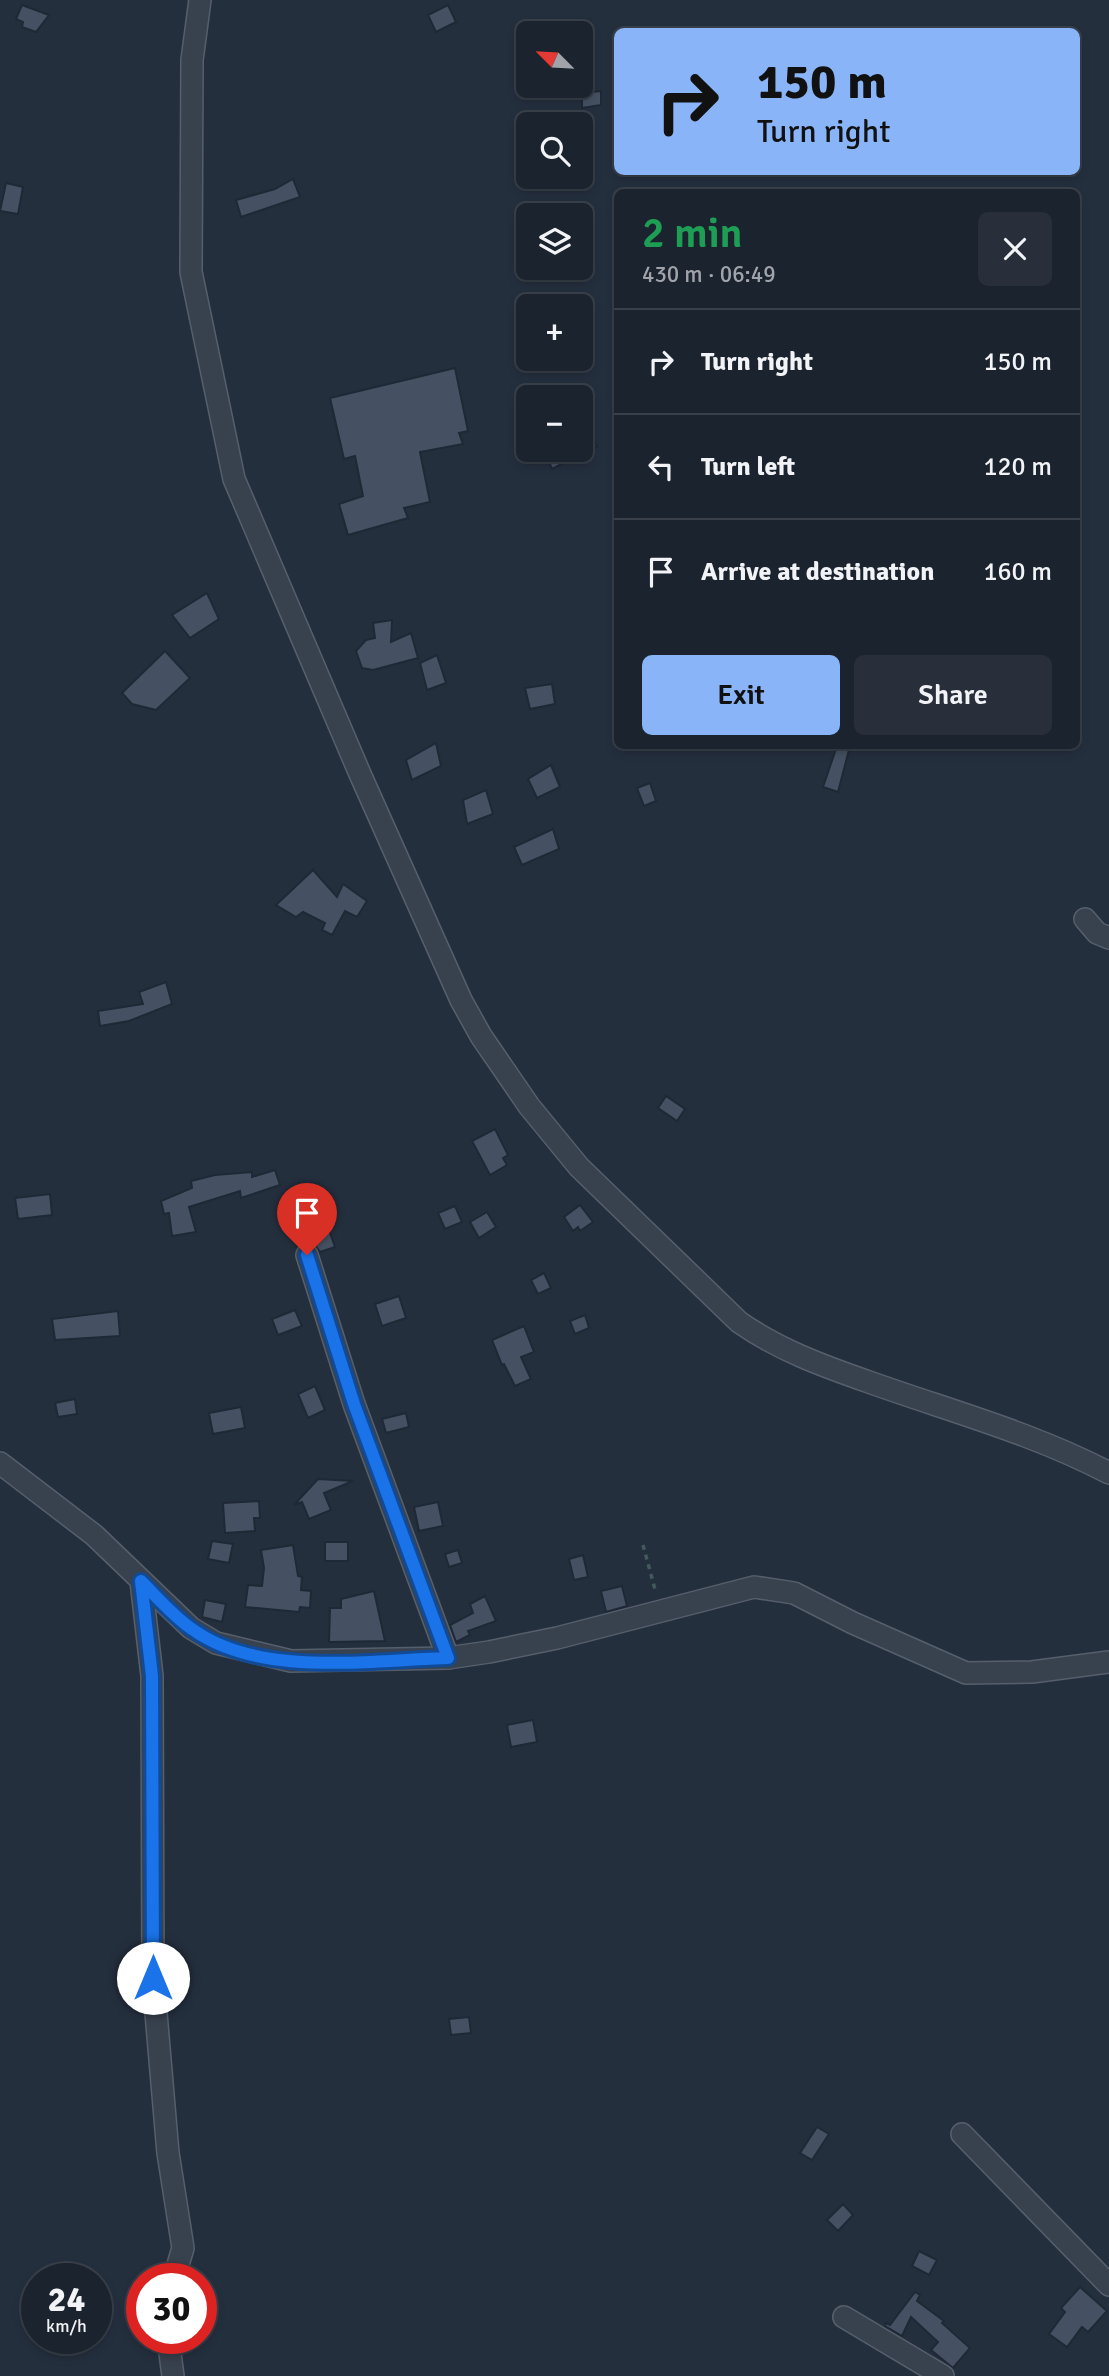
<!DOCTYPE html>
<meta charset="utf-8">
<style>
body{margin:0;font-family:Signika,sans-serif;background:#282f3a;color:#f1f3f6;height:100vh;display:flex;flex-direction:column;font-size:26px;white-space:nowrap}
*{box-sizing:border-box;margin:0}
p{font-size:23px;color:#a0a4aa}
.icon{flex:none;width:38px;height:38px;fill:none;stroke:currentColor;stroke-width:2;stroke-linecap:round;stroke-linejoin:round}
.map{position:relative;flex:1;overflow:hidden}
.side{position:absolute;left:614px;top:189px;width:466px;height:560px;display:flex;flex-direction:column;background:#1b232e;border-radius:10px;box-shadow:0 4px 10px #0003,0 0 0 2px #39404a}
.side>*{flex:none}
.guide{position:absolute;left:614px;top:28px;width:466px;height:147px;border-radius:10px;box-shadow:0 4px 10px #0003,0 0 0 2px #39404a;background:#8ab4f8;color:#111;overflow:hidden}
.needle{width:46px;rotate:294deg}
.buttons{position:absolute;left:516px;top:21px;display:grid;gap:14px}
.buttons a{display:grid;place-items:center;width:77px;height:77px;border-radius:10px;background:#1b232e;box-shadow:0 4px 10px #0003,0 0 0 2px #39404a;font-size:35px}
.speed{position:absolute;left:21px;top:2263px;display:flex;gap:14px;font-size:35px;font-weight:700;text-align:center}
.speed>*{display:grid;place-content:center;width:91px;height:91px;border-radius:50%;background:#1b232e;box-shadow:0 4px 10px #0003,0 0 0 2px #39404a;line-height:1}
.speed small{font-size:18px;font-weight:400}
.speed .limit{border:10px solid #d22;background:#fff;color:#111}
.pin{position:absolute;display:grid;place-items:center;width:60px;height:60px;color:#fff;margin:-72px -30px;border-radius:50% 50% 50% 0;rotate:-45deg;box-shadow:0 0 7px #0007}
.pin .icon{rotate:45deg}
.me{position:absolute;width:77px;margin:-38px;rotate:0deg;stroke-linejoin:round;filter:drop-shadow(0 0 5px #0008)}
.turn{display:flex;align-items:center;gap:24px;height:147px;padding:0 28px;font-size:32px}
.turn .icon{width:91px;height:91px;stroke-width:2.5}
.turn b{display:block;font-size:49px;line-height:60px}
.round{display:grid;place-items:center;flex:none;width:74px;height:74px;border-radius:10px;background:#282f3a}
.summary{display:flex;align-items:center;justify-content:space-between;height:119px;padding:0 28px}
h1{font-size:42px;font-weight:600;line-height:52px;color:#1e9e55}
.primary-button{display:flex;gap:14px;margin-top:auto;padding:14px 28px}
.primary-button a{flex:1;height:80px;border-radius:10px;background:#8ab4f8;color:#111;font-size:28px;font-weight:600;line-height:80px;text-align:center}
.primary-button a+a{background:#282f3a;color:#f1f3f6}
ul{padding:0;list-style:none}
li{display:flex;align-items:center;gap:21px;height:105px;padding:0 28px;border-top:2px solid #39404a}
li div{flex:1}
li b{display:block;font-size:26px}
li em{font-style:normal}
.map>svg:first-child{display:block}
.building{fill:#455162;stroke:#1f2835;stroke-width:2}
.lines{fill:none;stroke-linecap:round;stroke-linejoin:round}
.minor-casing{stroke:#565f6c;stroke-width:24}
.path{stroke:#44595c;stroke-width:3.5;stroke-dasharray:5 5;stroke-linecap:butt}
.minor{stroke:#38414e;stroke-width:21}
.route-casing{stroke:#114b97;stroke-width:18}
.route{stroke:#1a73e8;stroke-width:12}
</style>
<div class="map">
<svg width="1109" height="2376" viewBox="0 0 1109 2376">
<rect width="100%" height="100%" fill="#242f3e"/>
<g class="building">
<polygon points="22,5 49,15 36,32 22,27 23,22 16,19"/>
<polygon points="448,5 456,22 436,32 428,15"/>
<polygon points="601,91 601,105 582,108 582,93"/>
<polygon points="293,179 300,197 241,217 236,200 275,189"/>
<polygon points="6,183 23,187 18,214 0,211"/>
<polygon points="455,368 468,431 459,433 463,444 420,452 430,502 404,508 408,518 348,535 339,504 363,496 355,456 344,459 330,398"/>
<polygon points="581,418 597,446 552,469 544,450 581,450"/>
<polygon points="207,593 219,619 190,638 172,615"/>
<polygon points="392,620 391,642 411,633 418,658 373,670 362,668 356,651 366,640 375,638 373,623"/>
<polygon points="165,651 190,678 156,710 132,704 122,693"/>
<polygon points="437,655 446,683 427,690 420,663"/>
<polygon points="552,684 555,704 530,709 525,688"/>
<polygon points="436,743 441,766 412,780 406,760"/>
<polygon points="837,746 850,746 838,792 823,787"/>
<polygon points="551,765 560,787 537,798 528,779"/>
<polygon points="650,783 656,801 644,806 637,788"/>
<polygon points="486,790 493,814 467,824 463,800"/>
<polygon points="553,829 559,849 522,865 514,847"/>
<polygon points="313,870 337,897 343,884 367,901 357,917 345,911 332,935 322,930 325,923 303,912 296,917 276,905"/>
<polygon points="166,982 172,1004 129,1021 100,1026 98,1011 143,1004 139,992"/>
<polygon points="666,1096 685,1109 677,1121 658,1108"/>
<polygon points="495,1129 508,1155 503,1158 507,1165 490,1175 472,1141"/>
<polygon points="275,1170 280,1185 241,1198 240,1191 189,1207 196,1232 172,1236 169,1213 164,1214 161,1201 192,1188 191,1181 215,1175 252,1172 252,1177"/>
<polygon points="50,1194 52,1215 18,1219 15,1198"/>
<polygon points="580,1205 593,1222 580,1231 578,1227 573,1231 564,1217"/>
<polygon points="455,1206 462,1222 445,1229 438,1213"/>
<polygon points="487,1212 496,1227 479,1238 470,1222"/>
<polygon points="329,1230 335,1247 320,1252 309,1237"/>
<polygon points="544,1273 551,1288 538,1294 531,1280"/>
<polygon points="399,1296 406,1318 382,1326 375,1304"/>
<polygon points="295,1310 302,1326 278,1335 272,1319"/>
<polygon points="118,1311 120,1336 55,1340 52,1319"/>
<polygon points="585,1315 589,1328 575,1334 570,1321"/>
<polygon points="524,1326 534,1352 521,1357 531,1379 515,1386 504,1364 502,1365 492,1340"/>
<polygon points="315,1386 325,1410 308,1418 298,1394"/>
<polygon points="75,1399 77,1414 58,1417 55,1403"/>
<polygon points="241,1407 245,1428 213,1434 209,1413"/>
<polygon points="406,1413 409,1427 386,1433 382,1419"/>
<polygon points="318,1479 353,1481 324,1493 331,1510 309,1519 302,1502 294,1505"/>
<polygon points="259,1501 260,1518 254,1518 255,1531 225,1533 223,1503"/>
<polygon points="438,1502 443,1526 419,1531 414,1507"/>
<polygon points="212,1541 233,1544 229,1563 208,1559"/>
<rect x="325" y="1542" width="23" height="19"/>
<polygon points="293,1545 298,1576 302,1577 301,1590 311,1591 310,1608 300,1607 299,1612 245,1607 248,1585 262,1586 264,1568 261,1550"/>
<polygon points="458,1550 462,1563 449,1567 445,1554"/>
<polygon points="583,1555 588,1577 574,1580 569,1559"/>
<polygon points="622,1586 627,1606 606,1612 601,1591"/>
<polygon points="374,1591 385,1641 329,1642 330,1608 341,1608 341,1599"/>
<polygon points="485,1596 496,1621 468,1631 470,1635 456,1642 450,1625 473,1613 470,1604"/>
<polygon points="205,1600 226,1604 222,1622 202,1617"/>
<polygon points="533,1720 537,1742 511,1747 507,1725"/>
<polygon points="469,2017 471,2033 451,2035 449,2019"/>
<polygon points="817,2127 829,2134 812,2160 800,2153"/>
<polygon points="843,2204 853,2215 838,2231 827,2220"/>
<polygon points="919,2251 937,2260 929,2275 912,2266"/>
<polygon points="1080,2287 1107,2311 1088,2332 1082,2327 1067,2347 1049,2334 1065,2312 1061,2308"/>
<polygon points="915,2292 920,2295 917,2301 944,2321 942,2323 970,2348 953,2368 931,2350 938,2342 911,2317 902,2336 885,2326 886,2323 890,2325"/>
</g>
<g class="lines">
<g class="minor-casing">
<g id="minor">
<path d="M 200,0 L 192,60 L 191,272 L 234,479 L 360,774 L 461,1000 L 481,1036 L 529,1106 L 579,1167 L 739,1322 C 779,1350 823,1366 869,1382 C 950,1411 1033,1433 1109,1473"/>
<polyline points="1085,919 1097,933 1109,938"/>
<polyline points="307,1255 354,1404 448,1658"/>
<polyline points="0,1463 94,1535 191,1628 216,1643 291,1661 448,1658 489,1652 557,1638 754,1587 794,1593 853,1623 966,1673 1032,1672 1109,1662"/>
<polyline points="141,1581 152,1676 153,1978 168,2153 183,2248 174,2278"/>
<polyline points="962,2134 1109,2285"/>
<polyline points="844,2317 943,2376"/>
<polyline points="168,2338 173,2376"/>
</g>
</g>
<polyline class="path" points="643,1545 656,1593"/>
<use href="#minor" class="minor"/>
</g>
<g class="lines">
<g class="route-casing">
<path id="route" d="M 153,1978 L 152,1676 L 141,1581 C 157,1597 173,1616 192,1629 C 259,1678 370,1660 448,1658 L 354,1404 L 307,1255"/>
</g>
<use href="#route" class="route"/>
</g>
</svg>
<div class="buttons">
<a><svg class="needle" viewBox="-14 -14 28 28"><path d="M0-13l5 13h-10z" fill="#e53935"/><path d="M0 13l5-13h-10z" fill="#a0a4aa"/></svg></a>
<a><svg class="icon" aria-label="search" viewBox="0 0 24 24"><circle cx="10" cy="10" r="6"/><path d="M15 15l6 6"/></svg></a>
<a><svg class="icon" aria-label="layers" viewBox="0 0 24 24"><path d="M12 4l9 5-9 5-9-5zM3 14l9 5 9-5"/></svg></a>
<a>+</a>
<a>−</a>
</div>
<div class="speed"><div>24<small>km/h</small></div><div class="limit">30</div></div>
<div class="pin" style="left:307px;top:1255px;background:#d93025"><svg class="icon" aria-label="arrive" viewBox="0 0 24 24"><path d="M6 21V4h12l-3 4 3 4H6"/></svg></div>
<svg class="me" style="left:153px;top:1978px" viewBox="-20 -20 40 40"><circle r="19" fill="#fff"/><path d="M0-13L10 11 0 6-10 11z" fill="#1a73e8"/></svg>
<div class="guide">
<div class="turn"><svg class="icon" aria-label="right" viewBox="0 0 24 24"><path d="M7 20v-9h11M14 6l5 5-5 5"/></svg><div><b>150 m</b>Turn right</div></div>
</div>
<section class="side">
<div class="summary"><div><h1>2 min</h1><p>430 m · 06:49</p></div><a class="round"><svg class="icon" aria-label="close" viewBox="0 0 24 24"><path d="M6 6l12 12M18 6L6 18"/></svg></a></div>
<ul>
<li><svg class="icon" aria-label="right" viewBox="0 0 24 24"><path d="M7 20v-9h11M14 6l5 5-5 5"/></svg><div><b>Turn right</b></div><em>150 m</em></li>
<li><svg class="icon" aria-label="left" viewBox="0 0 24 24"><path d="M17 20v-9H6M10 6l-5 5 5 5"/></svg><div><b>Turn left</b></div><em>120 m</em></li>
<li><svg class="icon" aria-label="arrive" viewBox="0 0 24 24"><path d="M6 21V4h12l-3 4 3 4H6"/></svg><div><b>Arrive at destination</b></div><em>160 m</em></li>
</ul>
<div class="primary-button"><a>Exit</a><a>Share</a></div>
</section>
</div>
